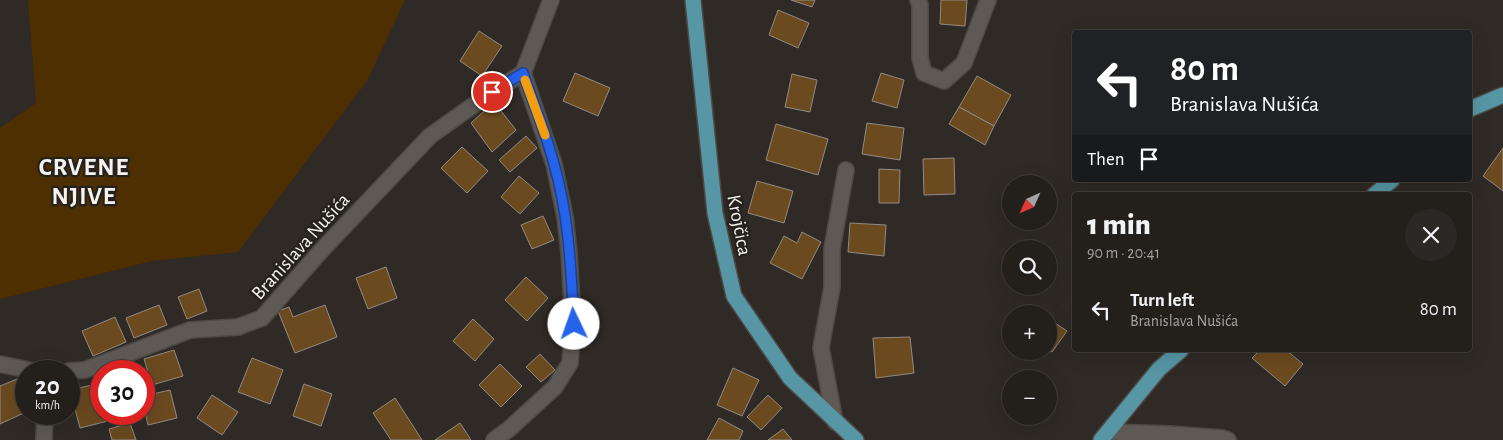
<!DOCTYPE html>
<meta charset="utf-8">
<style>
body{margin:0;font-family:"Alegreya Sans",sans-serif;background:#2b2825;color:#f1f3f6;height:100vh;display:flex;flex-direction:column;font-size:19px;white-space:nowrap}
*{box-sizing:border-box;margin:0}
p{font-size:16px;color:#a3a3a3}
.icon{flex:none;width:28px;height:28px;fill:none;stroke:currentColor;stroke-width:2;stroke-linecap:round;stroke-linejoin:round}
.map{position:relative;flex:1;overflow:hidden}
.details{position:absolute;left:1072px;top:192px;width:400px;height:160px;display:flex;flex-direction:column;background:#23201c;border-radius:5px;box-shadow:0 5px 20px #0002,0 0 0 1px #403e3b}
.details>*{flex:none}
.banner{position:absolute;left:1072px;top:30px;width:400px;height:152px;border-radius:5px;box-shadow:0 5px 20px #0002,0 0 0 1px #403e3b;background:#202124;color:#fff;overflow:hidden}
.needle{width:32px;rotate:225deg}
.controls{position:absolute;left:1002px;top:175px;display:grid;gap:10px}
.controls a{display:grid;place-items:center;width:55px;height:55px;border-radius:50%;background:#23201c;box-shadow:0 5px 20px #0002,0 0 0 1px #403e3b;font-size:25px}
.speed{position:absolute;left:15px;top:360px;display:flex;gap:10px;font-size:25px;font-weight:700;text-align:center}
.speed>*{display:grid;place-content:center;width:65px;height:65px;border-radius:50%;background:#23201c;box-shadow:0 5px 20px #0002,0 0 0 1px #403e3b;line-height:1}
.speed small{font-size:12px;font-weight:400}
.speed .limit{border:8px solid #d22;background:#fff;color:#111}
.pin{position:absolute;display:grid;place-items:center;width:42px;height:42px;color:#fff;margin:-21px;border:2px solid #fff;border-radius:50%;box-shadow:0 1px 5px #0007}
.me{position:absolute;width:55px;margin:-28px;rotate:357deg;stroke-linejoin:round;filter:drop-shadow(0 0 4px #0008)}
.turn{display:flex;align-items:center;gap:18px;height:105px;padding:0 15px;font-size:22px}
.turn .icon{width:65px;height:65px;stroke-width:2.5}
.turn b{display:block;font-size:35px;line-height:42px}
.then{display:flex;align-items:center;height:48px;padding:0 15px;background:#0003;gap:10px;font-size:19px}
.round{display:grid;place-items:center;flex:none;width:52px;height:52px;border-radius:26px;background:#2b2825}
.head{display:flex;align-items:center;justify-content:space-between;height:85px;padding:0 15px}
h1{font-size:30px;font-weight:800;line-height:38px}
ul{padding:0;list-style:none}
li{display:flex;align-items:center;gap:15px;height:65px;padding:0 15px}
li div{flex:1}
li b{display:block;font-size:19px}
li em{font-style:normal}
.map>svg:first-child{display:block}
.green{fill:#4e2f01}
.building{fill:#6b4a20;stroke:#918b85}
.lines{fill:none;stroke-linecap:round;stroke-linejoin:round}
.minor-casing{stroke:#4d4945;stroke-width:18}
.major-casing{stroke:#4d4945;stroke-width:18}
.minor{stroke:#5e5954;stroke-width:15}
.major{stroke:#5696a5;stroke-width:15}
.route-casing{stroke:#184099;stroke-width:12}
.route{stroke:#2563eb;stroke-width:9}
.slow{stroke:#f59e0b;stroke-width:9}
.labels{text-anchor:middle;stroke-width:4.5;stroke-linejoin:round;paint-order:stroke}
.street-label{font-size:20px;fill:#f6f3ef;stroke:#25211c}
.district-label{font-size:25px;font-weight:bold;letter-spacing:1px;fill:#f6f3ef;stroke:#25211c}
</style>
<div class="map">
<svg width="1503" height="440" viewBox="0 0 1503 440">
<rect width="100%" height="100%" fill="#2f2a26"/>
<polygon class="green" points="28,0 405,0 367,81 238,252 152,261 0,299 0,128 36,103"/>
<g class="building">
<polygon points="791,0 815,0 812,7"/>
<polygon points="941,0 967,0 965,26 940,24"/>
<polygon points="778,10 809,23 798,48 769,35"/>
<polygon points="479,31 502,46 482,76 460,61"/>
<polygon points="575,73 610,88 598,116 563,101"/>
<polygon points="881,73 904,80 897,108 872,101"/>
<polygon points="792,74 817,80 810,112 785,107"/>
<polygon points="977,76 1011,95 994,126 959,107"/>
<polygon points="494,102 516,130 492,152 471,123"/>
<polygon points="959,107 994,126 985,145 949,124"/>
<polygon points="867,123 904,128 900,160 862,154"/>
<polygon points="776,124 828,139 818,175 766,160"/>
<polygon points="526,136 537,148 510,172 499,160"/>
<polygon points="462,147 488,171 467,193 441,168"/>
<polygon points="1503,148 1503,191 1483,176"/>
<polygon points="954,158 955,194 924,195 923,159"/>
<polygon points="879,169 900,170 899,203 879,203"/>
<polygon points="519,176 539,193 520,214 501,197"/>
<polygon points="757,181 793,191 784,223 748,213"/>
<polygon points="543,216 554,240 532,249 521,225"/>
<polygon points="850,223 886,225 884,256 848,252"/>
<polygon points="802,232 821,242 802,279 770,263 784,236 797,243"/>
<polygon points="386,267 397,298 368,309 356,278"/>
<polygon points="526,277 548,298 527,321 505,300"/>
<polygon points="199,289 207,311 187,319 178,297"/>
<polygon points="159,305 167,325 134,338 126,318"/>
<polygon points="325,305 337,337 295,353 278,311 289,307 293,317"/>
<polygon points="115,317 126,342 93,356 82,331"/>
<polygon points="473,319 494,339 475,361 453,341"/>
<polygon points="1049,319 1067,331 1052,352 1049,350"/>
<polygon points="910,337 914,373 876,378 873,338"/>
<polygon points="174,350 183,376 152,385 144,359"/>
<polygon points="1260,350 1286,350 1303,364 1285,386 1252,358"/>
<polygon points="540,354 555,370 541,382 526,367"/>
<polygon points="252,358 283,370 270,404 238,392"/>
<polygon points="500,364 522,386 501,407 479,385"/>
<polygon points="733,368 759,380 742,416 717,405"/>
<polygon points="22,377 26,387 26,412 0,424 0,386"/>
<polygon points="101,383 101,414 110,414 112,420 80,428 70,390"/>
<polygon points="304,384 332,394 321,426 293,416"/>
<polygon points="170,390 177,418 148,425 144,407 144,396"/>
<polygon points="212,395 238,412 222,435 197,418"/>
<polygon points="768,395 782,408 761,430 747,417"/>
<polygon points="395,398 422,440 391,440 373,413"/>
<polygon points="719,418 743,431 739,440 707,440"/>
<polygon points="130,423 136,440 112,440 109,429"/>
<polygon points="460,423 471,440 435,440"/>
<polygon points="783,429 792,440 768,440"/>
</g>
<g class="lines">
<g class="minor-casing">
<g id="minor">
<polyline points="918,0 920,5 920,58 924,73 944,81 964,63 988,0"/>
<polyline points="523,73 551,0"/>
<polyline points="0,364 33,371"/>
<polyline points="69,371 85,370 190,330 238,327 262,318 320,252 430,136 492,92 523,73"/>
<polyline points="835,422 821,348 832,287 832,249 846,170"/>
<polyline points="1108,432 1170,434 1222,438 1228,440"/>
<polyline points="44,440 45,414"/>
<polyline points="494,440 509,429 555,387 570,363 573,324 569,252 565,217 554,164 523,73"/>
</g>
</g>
<g class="major-casing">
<g id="major">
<polyline points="693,0 715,213 734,296 790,378 856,440"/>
<polyline points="1470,109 1503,95"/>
<polyline points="1374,195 1392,180"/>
<polyline points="1101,440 1159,369 1181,350"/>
</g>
</g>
<use href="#minor" class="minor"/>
<use href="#major" class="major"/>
</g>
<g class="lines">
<g class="route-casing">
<path id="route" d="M 492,92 L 523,73 C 533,103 546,133 554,164 C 569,216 571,270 574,324"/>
</g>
<use href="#route" class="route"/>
<polyline class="slow" points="525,80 545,135"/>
</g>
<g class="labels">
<g class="street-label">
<text transform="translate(740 225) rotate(79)" y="7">Krojčica</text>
<text transform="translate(300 246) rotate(-48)" y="7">Branislava Nušića</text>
</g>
<g class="district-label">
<text x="84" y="175">CRVENE<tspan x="84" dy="29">NJIVE</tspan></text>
</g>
</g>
</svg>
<div class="controls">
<a><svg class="needle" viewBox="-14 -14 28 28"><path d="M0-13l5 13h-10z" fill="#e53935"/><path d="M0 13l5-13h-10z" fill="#a3a3a3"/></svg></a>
<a><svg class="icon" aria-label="search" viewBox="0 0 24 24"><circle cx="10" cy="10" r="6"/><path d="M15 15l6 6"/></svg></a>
<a>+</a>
<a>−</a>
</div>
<div class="speed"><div>20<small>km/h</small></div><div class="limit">30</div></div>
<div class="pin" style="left:492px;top:92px;background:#d93025"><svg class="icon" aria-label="arrive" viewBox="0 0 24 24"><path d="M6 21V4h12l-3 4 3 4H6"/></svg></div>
<svg class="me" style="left:574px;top:324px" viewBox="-20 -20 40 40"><circle r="19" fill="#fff"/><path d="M0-13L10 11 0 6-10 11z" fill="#2563eb"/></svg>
<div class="banner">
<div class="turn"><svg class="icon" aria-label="left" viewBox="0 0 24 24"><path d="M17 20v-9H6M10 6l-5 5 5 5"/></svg><div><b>80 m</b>Branislava Nušića</div></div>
<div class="then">Then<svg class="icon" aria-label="arrive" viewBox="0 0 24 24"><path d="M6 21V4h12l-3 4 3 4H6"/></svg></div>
</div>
<section class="details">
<div class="head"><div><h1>1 min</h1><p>90 m · 20:41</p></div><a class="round"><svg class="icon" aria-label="close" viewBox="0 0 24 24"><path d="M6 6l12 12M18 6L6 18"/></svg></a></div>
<ul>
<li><svg class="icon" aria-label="left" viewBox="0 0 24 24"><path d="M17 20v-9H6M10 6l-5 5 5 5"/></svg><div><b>Turn left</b><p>Branislava Nušića</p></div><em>80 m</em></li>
</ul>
</section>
</div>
